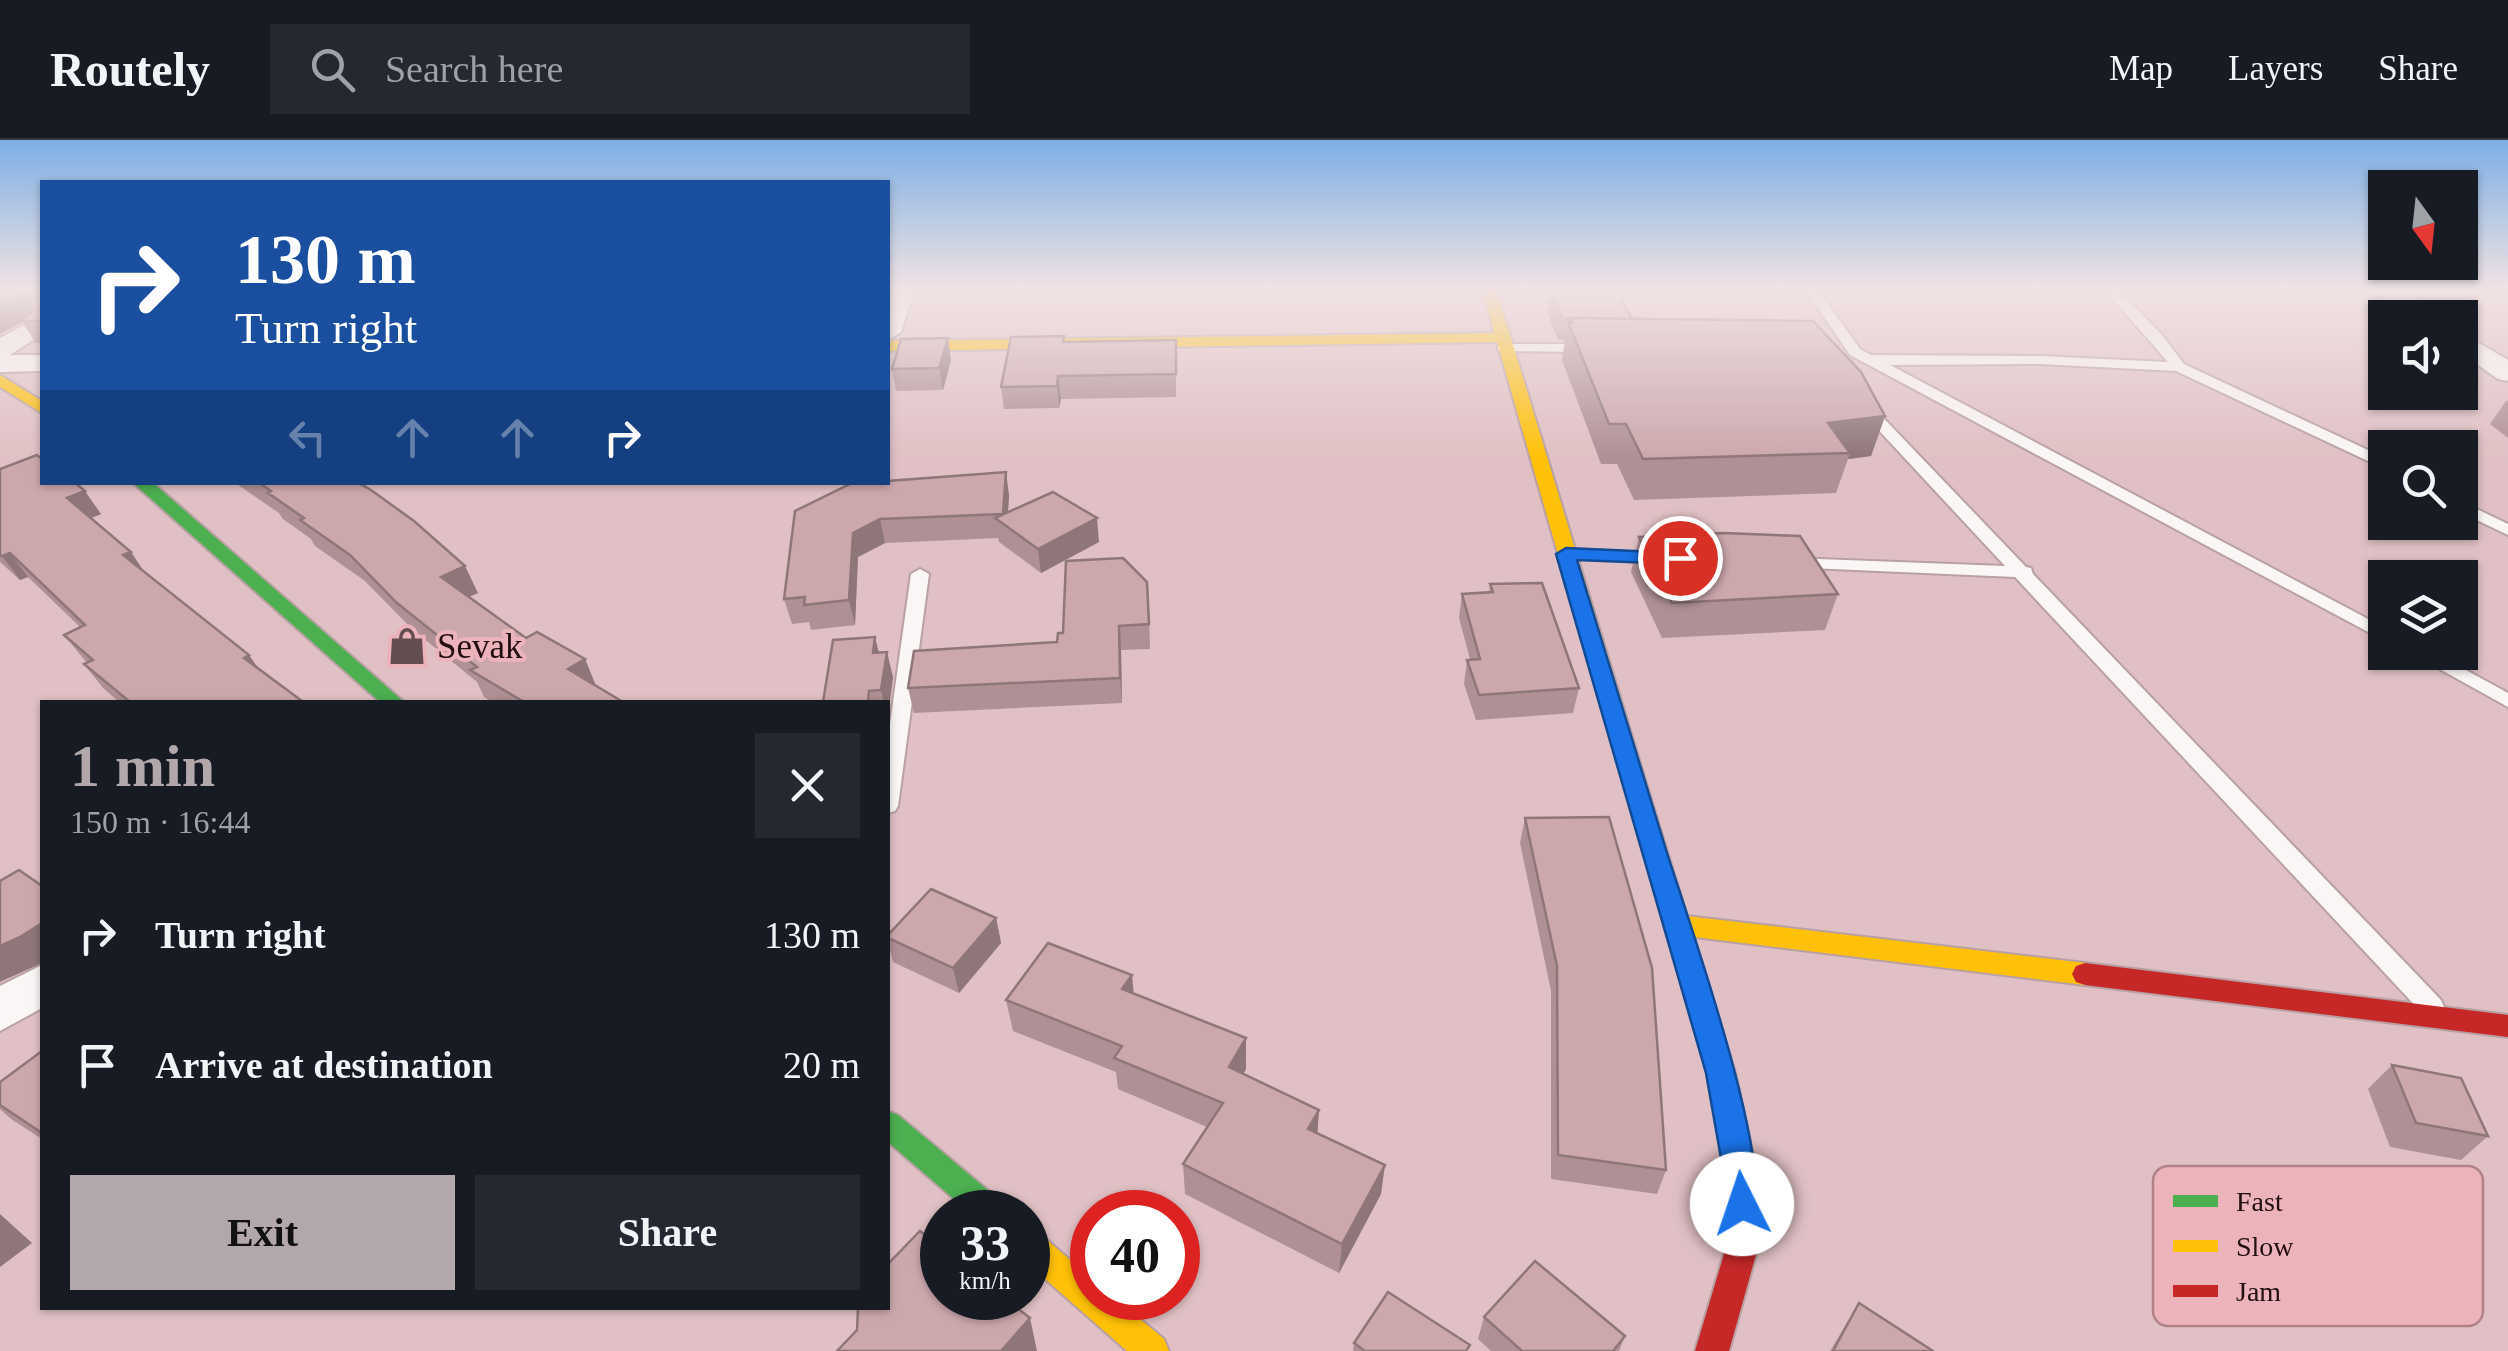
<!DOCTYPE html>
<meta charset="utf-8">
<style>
body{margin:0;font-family:Georgia,serif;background:#242831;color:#f1f3f6;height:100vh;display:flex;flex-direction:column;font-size:38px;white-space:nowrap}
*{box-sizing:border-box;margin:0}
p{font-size:32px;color:#9ea1a6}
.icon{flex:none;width:55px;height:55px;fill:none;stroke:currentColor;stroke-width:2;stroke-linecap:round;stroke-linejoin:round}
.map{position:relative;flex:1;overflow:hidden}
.drawer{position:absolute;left:40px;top:560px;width:850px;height:610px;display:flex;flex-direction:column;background:#171b24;border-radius:0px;box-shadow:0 2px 8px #0004}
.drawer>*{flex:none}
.guide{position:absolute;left:40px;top:40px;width:850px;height:305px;border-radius:0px;box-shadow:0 2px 8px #0004;background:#1a4fa0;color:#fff;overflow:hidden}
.needle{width:65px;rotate:165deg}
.buttons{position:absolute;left:2368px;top:30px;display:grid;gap:20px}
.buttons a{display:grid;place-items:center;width:110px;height:110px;border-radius:0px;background:#171b24;box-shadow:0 2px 8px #0004;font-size:50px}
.speed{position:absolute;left:920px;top:1050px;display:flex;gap:20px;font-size:50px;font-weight:700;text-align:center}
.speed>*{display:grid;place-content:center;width:130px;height:130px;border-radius:50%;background:#171b24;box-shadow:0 2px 8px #0004;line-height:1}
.speed small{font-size:25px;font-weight:400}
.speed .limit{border:15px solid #d22;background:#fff;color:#111}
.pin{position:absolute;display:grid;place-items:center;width:85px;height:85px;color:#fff;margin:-42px;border:5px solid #fff;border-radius:50%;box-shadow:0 2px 10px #0007}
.me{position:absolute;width:110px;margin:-55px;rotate:356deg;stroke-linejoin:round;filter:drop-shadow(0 0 8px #0008)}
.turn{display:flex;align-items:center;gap:35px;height:210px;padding:0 30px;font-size:45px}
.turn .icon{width:130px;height:130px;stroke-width:2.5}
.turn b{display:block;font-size:70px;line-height:85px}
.lanes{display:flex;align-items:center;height:95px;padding:0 30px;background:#0003;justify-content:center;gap:50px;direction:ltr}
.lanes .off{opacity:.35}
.round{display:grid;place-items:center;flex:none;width:105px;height:105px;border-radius:0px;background:#242831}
.headline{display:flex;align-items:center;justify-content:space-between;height:170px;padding:0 30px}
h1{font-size:60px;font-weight:600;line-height:75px;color:#b2a8ab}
.cta{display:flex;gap:20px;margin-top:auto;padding:20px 30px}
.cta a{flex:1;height:115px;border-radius:0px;background:#b2a8ab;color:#111;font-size:40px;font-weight:600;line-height:115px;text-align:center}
.cta a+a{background:#242831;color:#f1f3f6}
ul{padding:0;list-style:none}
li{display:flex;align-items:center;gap:30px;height:130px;padding:0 30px}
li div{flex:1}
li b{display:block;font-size:38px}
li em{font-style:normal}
header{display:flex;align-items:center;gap:60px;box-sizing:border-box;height:140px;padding:0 50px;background:#171b24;border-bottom:2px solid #363941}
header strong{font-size:48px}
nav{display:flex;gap:55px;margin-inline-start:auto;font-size:35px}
.search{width:700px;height:90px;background:#242831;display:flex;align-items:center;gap:25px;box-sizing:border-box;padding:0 35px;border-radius:0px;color:#9ea1a6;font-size:38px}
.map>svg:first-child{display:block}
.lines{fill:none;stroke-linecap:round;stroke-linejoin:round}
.lane-casing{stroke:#b8a0a3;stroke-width:4}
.street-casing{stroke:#b8a0a3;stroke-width:4}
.fast-casing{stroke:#b8a0a3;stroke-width:4}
.slow-casing{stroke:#b8a0a3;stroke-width:4}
.jam-casing{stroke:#b8a0a3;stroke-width:4}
.lane{fill:#faf6f6;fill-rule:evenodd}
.street{fill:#faf6f6;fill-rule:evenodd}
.fast{fill:#4caf50;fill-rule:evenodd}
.slow{fill:#ffc107;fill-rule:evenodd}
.jam{fill:#c62828;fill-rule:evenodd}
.wall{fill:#af9095}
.shaded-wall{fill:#8f7679}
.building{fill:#cca8ad;stroke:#8f7679;stroke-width:2.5}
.route{fill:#1a73e8;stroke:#114b97;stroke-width:2.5}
.labels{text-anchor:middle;stroke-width:8;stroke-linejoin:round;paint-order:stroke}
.poi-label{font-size:35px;fill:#220f11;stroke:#edb3ba;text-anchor:start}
.key{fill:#edb3ba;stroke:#b08287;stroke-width:2.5}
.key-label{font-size:28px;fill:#220f11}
</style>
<header>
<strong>Routely</strong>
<div class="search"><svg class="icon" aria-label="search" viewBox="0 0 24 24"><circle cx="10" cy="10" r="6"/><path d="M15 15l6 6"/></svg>Search here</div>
<nav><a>Map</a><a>Layers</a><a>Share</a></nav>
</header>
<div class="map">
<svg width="2508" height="1211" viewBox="0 0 2508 1211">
<rect width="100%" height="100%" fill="#e0c0c4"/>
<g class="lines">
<g class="lane-casing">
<g id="lane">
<polygon points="1805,149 1817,149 1860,209 1871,215 2040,216 2168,222 2104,149 2117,149 2162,195 2184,224 2385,318 2385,329 2176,231 2040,224 1890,225 2385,488 2385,501 1850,215"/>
<polygon points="1498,204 1588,204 1595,208 1588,212 1503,211 1498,210"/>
<polygon points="1865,263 1870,264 2026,427 2031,428 2033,434 2441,860 2444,867 2441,874 2432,877 2423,874 2015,437 1786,427 1783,423 1786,419 1792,418 2005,426 1860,270 1860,264"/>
<polygon points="2460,361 2508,384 2508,395 2460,372"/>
<polygon points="1568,409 1658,413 1667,418 1658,423 1562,418 1562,410"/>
<polygon points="920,429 929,434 898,666 895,671 888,673 888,598 911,434"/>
<polygon points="2409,512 2433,512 2508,553 2508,567"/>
</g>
</g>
<g class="street-casing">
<g id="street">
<polygon points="889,149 915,149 901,192 888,200"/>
<polygon points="2374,149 2404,149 2441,178 2410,178"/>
<polygon points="42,175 42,194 10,215 42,215 42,231 0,232 0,198"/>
<polygon points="2460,192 2508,220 2508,241 2498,239 2460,212"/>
<polygon points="42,825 42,868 0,891 0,846"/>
</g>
</g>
<g class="fast-casing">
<g id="fast">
<polygon points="132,342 152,342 404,562 380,562"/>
<polygon points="888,971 898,975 1002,1062 1006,1072 969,1072 888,1002"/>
</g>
</g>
<g class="slow-casing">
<g id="slow">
<polygon points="1482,149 1496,149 1643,633 1640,639 1632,641 1621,633 1497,202 888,211 888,201 1494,193"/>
<polygon points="0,235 42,261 42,273 0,247"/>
<polygon points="1678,775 2085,823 2094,826 2098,834 2094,842 2085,845 1678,795 1669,792 1665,785 1669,778"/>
<polygon points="1028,1089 1039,1093 1092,1139 1092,1158 1115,1158 1164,1199 1169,1211 1127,1211 1028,1124"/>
</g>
</g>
<g class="jam-casing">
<g id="jam">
<polygon points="1632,625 1643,633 1735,933 1755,1025 1759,1104 1729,1211 1695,1211 1727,1104 1725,1025 1707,933 1621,633"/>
<polygon points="2085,823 2508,875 2508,897 2085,845 2076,842 2072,834 2076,826"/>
</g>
</g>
<use href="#lane" class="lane"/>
<use href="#street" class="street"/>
<use href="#fast" class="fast"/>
<use href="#slow" class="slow"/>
<use href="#jam" class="jam"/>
</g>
<g class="wall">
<polygon points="42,149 42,203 36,203 22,182 0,194"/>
<polygon points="1551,151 1632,179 1885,276 1871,316 1848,319 1836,353 1634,360 1617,324 1601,324 1562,220 1565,200 1558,200 1547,172"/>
<polygon points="1064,196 1064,202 1176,200 1176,257 1061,259 1059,268 1004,269 1001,247"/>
<polygon points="951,220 943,250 896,251 892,229"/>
<polygon points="2506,261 2508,261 2508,298 2490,284"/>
<polygon points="0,329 101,374 91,378 144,431 249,515 258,528 303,562 119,562 103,548 84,524 87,523 64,495 80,487 28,437 20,440 0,422"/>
<polygon points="234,342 357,342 478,453 469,457 526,498 585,519 596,546 623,562 493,562 484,557 477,542 412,489 365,441 315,406 311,399 283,379 279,373"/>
<polygon points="1009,355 1008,372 1099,402 1041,433 999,402 998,398 885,403 858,417 855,485 811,490 809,482 792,484 784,459 795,371"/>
<polygon points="1639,397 1838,454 1825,490 1662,498 1631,432"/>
<polygon points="1490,444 1579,548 1573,573 1476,580 1464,544 1467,520 1470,519 1459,478 1462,454 1489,453"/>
<polygon points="1149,466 1150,509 1121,510 1122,563 914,573 908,548 1057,502 1063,493"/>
<polygon points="879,513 893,537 888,575 888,562 823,562"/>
<polygon points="1525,678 1666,1030 1657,1054 1551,1039 1551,851 1520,703"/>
<polygon points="996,778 1001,803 959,853 893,822 888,802 888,795"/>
<polygon points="1134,854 1246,898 1246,929 1243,934 1319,970 1317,993 1381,1054 1339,1133 1185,1054 1183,1024 1207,987 1118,949 1116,932 1013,891 1006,860"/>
<polygon points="42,911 42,999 11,979 0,969 0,942"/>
<polygon points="2392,925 2488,996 2461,1020 2390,1007 2368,949"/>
<polygon points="1859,1163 1933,1211 1830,1211"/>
<polygon points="1484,1177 1625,1196 1619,1211 1491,1211 1478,1199"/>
<polygon points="1354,1203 1468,1211 1353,1211"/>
</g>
<g class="shaded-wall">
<polygon points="29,150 42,171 0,194 0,165"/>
<polygon points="948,198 951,220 943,250 939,228"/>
<polygon points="1058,236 1061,259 1059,268 1057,246"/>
<polygon points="1885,276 1871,316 1848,319 1850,313 1828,283"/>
<polygon points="1006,332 1009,355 1007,386 1003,374"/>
<polygon points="85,351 101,374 84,381 67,358"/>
<polygon points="1097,378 1099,402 1041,433 1038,409"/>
<polygon points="880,379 885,403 858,417 855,485 849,460 853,393"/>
<polygon points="131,412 147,436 123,415"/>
<polygon points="10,413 28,437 20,440 2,416"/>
<polygon points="465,426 478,453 454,463 441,437"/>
<polygon points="1119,486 1121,510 1122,563 1120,538"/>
<polygon points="875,497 881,521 873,513"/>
<polygon points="887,512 893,537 888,575 888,562 884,562 881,550"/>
<polygon points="249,515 265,539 244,518"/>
<polygon points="585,519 596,546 568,529"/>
<polygon points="996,778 1001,803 959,853 953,828"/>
<polygon points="42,783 42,823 0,842 0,806"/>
<polygon points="1132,835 1135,866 1122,849"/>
<polygon points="1246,898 1246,929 1230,957 1229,927"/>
<polygon points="1319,970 1317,1000 1308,989"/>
<polygon points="1385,1025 1381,1054 1339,1133 1342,1104"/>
<polygon points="0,1074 32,1103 0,1127"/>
<polygon points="1030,1178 1037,1211 1001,1211"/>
</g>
<g class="building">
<polygon points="0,149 42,149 42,181 21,181 32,172 29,150 0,165"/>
<polygon points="1617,150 1632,179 1562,178 1551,151"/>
<polygon points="1571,178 1813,181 1861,232 1885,276 1828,283 1850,313 1643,319 1626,284 1609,284 1568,182 1573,183"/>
<polygon points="1064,196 1063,202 1176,200 1176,234 1058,236 1057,246 1001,247 1011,197"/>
<polygon points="948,198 939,228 892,229 901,199"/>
<polygon points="37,315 42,319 42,342 74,342 85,351 67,358 131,412 123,415 249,515 244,518 302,561 299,562 130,562 84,524 93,520 64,495 85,485 10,413 2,416 0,415 0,329"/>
<polygon points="1006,332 1003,374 880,379 853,393 849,460 804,465 805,457 784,459 795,371 852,343 888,342 888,341"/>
<polygon points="258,342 357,342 371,350 414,381 465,426 441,437 526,498 537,492 585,519 568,529 623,562 524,562 470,530 477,527 397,463 350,415 300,380 304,378 268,353 271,351"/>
<polygon points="1053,352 1097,378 1038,409 995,378"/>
<polygon points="1724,393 1800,396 1838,454 1672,463 1639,397"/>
<polygon points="1123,418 1147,442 1149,484 1119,486 1120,538 908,548 914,511 1057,502 1058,493 1063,493 1066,421"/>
<polygon points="1542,443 1579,548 1479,555 1467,520 1480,519 1462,454 1493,452 1490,444"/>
<polygon points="875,497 873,513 887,512 881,550 869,551 868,562 823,562 833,500"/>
<polygon points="1609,677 1652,828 1666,1030 1558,1015 1557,826 1525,678"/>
<polygon points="19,730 42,746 42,783 20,797 0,806 0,741"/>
<polygon points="931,749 996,778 953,828 888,798 888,795"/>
<polygon points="1048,803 1132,835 1122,849 1246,898 1229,927 1319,970 1308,989 1385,1025 1342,1104 1183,1024 1223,963 1114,918 1122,906 1006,860"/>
<polygon points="42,911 42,993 0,965 0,942"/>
<polygon points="2392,925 2461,938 2488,996 2416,983"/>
<polygon points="920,1091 942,1109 942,1158 1004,1158 1030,1178 1001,1211 837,1211 857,1190 858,1168 888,1168 888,1124"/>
<polygon points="1535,1121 1625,1196 1613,1211 1522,1211 1484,1177"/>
<polygon points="1388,1152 1470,1205 1466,1211 1365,1211 1354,1203"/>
<polygon points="1859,1163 1933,1211 1833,1211"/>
</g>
<linearGradient id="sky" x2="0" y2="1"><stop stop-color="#7dafe4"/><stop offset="0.47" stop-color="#f1e3e4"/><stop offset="1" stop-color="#f1e3e4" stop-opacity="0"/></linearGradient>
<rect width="2508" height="318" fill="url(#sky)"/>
<path class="route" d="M 1566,408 L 1680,413 L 1690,418 L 1680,424 L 1577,420 C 1607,518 1637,615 1667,713 C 1687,776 1775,1025 1752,1075 L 1742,1079 L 1731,1075 L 1706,933 L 1556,414 Z"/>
<defs>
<g id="shop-bare" transform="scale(3)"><path d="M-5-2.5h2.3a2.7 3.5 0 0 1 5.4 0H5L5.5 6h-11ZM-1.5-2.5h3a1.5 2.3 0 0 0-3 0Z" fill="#644d50" stroke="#edb3ba" stroke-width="2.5" paint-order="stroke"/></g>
</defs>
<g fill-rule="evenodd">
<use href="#shop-bare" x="407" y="506"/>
</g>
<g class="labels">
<g class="poi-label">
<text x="437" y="518">Sevak</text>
</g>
</g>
<rect x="2153" y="1026" width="330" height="160" rx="15" class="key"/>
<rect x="2173" y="1055" width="45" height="12" fill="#4caf50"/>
<rect x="2173" y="1100" width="45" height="12" fill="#ffc107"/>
<rect x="2173" y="1145" width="45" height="12" fill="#c62828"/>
<g class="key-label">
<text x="2236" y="1071">Fast</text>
<text x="2236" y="1116">Slow</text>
<text x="2236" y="1161">Jam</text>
</g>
</svg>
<div class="buttons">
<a><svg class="needle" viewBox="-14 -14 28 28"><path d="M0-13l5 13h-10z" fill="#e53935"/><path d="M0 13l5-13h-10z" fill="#9ea1a6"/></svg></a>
<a><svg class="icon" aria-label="sound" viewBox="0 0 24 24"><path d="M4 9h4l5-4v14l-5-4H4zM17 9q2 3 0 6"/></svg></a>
<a><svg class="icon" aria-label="search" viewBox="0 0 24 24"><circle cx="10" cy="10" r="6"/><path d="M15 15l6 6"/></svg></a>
<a><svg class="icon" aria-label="layers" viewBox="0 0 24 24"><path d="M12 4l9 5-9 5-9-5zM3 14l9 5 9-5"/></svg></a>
</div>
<div class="speed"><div>33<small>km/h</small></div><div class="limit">40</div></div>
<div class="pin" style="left:1680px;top:418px;background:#d93025"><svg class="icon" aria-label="arrive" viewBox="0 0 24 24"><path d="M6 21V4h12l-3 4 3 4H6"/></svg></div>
<svg class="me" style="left:1742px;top:1064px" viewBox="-20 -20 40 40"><circle r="19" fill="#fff"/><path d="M0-13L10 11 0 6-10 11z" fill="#1a73e8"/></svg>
<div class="guide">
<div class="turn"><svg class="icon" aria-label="right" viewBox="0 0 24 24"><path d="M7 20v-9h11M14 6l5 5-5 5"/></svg><div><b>130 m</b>Turn right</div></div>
<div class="lanes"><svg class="icon off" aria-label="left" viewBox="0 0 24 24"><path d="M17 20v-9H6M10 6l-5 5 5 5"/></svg><svg class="icon off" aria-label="ahead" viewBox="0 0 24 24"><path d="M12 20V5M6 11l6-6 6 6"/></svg><svg class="icon off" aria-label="ahead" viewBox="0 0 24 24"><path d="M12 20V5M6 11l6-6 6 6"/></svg><svg class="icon" aria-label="right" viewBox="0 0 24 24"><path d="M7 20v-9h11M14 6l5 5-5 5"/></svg></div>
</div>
<section class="drawer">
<div class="headline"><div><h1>1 min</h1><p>150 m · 16:44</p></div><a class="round"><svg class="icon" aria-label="close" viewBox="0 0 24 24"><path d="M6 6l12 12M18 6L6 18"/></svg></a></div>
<ul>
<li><svg class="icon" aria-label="right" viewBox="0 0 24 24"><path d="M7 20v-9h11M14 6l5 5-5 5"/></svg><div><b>Turn right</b></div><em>130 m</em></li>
<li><svg class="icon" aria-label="arrive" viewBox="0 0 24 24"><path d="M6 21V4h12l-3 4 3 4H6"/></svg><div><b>Arrive at destination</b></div><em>20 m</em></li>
</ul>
<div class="cta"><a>Exit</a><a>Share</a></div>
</section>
</div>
